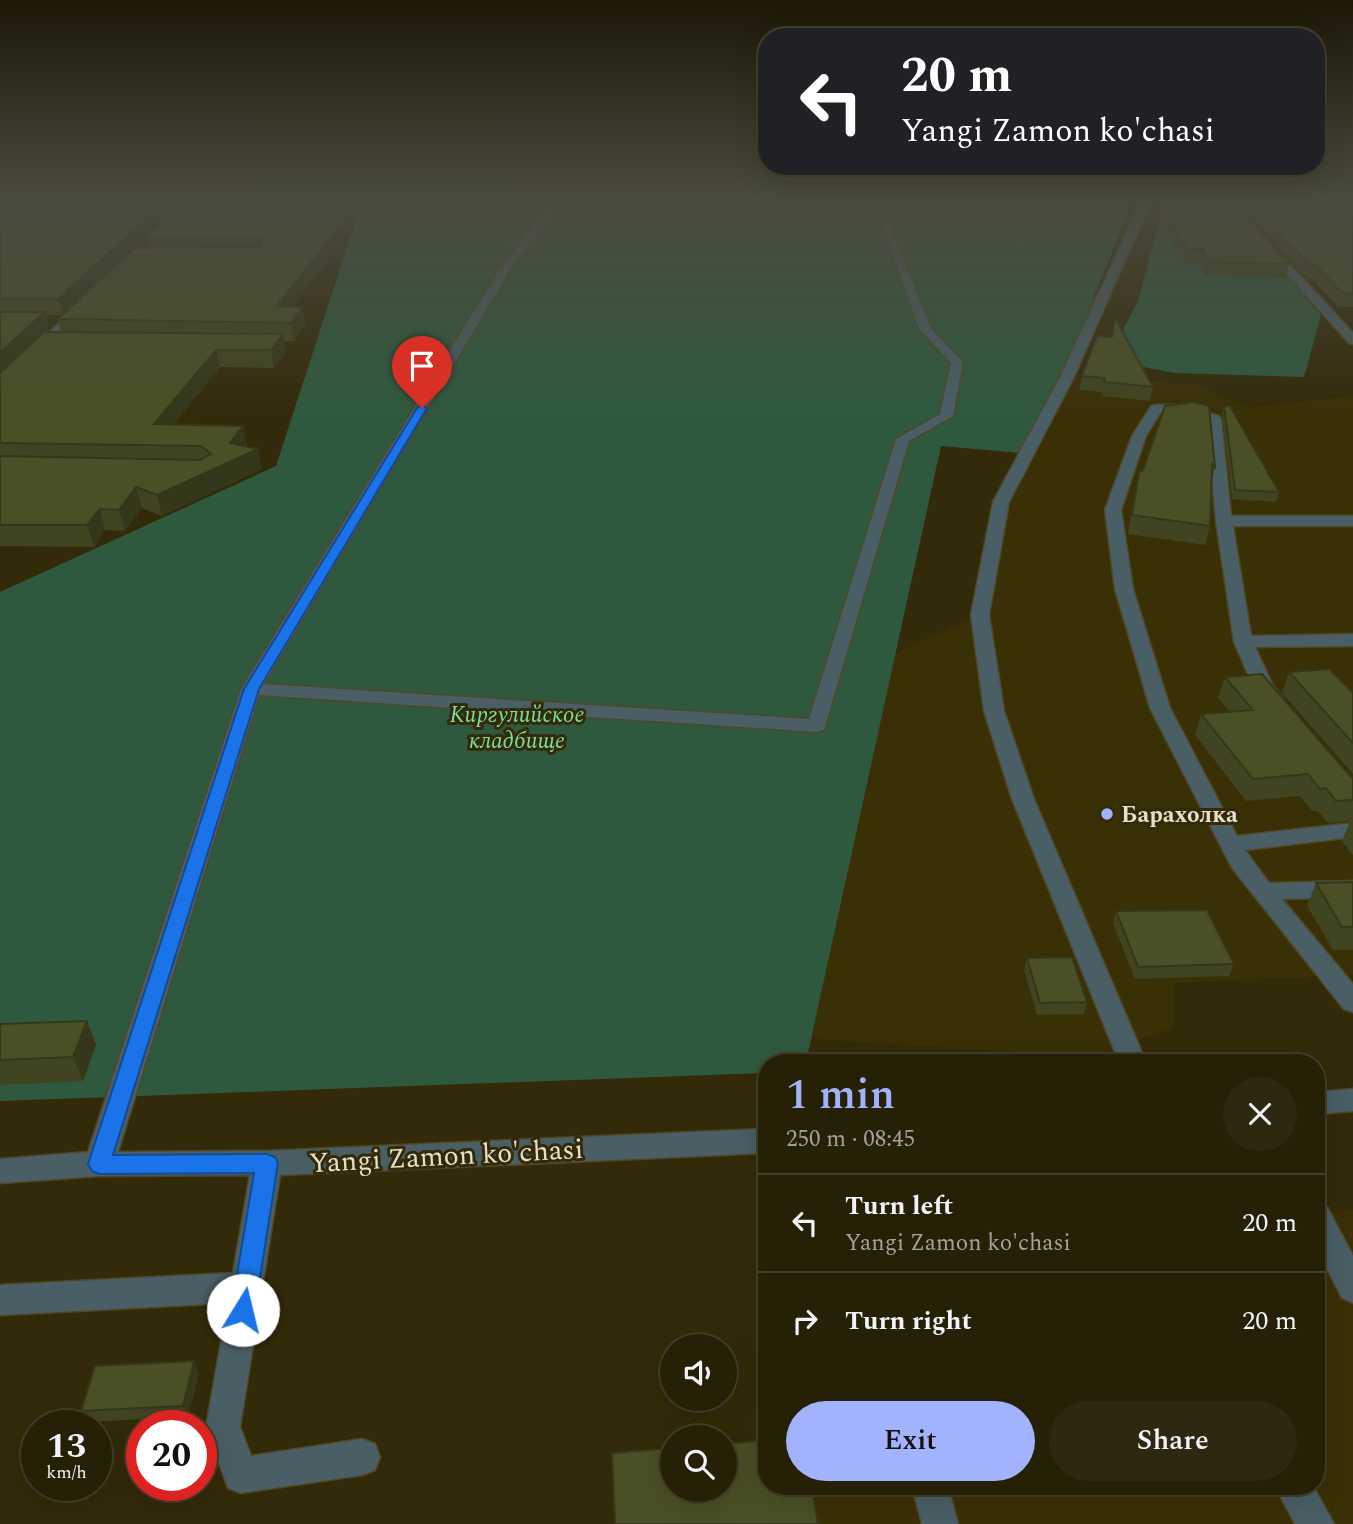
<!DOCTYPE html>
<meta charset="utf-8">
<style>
body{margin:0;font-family:Spectral,serif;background:#2e2811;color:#f1f3f6;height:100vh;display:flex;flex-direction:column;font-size:26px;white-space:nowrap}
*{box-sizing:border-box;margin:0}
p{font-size:23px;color:#a4a39b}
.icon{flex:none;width:38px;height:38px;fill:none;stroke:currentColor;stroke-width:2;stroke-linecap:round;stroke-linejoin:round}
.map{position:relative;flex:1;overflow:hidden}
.details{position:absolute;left:758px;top:1054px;width:567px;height:441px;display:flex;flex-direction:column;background:#262007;border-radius:28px;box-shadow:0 7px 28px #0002,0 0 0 2px #423e28}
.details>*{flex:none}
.guide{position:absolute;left:758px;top:28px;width:567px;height:147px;border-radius:28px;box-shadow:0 7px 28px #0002,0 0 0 2px #423e28;background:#202124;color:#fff;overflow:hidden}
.tools{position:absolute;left:660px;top:1334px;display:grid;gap:14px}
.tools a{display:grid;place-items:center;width:77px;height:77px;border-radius:50%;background:#262007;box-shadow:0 7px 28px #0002,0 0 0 2px #423e28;font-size:35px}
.speed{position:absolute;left:21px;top:1410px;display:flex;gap:14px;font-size:35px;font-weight:700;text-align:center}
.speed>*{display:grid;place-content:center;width:91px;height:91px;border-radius:50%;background:#262007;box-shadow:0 7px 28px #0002,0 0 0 2px #423e28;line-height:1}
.speed small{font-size:18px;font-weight:400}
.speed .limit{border:10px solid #d22;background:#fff;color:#111}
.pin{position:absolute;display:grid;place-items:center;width:60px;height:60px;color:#fff;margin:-72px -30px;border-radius:50% 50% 50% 0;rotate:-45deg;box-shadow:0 0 7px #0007}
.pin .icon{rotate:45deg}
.me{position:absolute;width:77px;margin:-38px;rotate:9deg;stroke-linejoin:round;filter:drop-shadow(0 0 5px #0008)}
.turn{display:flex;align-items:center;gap:24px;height:147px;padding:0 28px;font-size:32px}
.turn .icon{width:91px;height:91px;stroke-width:2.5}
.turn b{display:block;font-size:49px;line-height:60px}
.round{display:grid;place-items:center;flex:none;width:74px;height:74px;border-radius:37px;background:#2e2811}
.overview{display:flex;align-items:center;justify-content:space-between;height:119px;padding:0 28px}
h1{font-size:42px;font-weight:600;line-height:52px;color:#a3b2fd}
.button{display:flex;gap:14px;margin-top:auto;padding:14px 28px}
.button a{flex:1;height:80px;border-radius:42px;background:#a3b2fd;color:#111;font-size:28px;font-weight:600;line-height:80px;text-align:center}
.button a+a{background:#2e2811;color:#f1f3f6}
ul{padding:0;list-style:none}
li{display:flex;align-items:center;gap:21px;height:98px;padding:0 28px;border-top:2px solid #423e28}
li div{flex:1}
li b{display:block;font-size:26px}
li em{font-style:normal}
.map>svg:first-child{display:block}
.built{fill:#3a3006}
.green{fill:#2f593f}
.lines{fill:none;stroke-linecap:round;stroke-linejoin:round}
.canal{fill:#100f46;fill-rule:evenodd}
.minor-casing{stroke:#504728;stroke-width:3}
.minor{fill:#495f65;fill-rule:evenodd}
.wall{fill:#404420;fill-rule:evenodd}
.shaded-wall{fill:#34371a}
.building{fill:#4a4f25;stroke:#34371a;stroke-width:2}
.route{fill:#1a73e8;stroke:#114b97;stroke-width:2}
.poi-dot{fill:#a3b2fd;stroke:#332a09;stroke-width:2.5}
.labels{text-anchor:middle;stroke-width:6;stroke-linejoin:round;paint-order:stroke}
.park-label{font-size:23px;font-style:italic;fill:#7add9f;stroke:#332a09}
.poi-label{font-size:23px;font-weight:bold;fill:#e6e0c9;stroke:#332a09;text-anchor:start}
.near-street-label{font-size:28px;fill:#e6e0c9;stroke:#332a09}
</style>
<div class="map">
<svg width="1353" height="1524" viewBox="0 0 1353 1524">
<rect width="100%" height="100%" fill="#332a09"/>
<g class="built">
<polygon points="1067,377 1197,384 1249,408 1353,396 1353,975 1174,983 1174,1027 1091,1057 811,1039 895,653 980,615 1001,502"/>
<polygon points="1353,1210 1353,1524 815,1524 809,1486 1316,1486 1316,1214"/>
</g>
<g class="green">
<polygon points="362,201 895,201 1019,215 1128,213 1031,454 941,446 806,1062 766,1062 766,1073 0,1101 0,592 276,466"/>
<polygon points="1160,217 1270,256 1321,315 1304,377 1174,373 1107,360 1138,301"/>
</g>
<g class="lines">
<polygon class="canal" points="1133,201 1201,201 1198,205 1191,207 1134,213 1127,211 1124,207"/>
<g class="minor-casing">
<g id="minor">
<polygon points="551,201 561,201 510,270 264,684 809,719 896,439 940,414 951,363 919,329 881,221 889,223 931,328 963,362 953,416 909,441 824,730 817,732 259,695 118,1152 267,1151 766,1129 766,1153 280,1175 240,1427 251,1456 362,1439 375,1444 380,1457 375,1470 362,1475 241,1493 228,1488 206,1427 228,1303 0,1315 0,1285 233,1273 250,1175 99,1176 0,1183 0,1159 88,1152 241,689 500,269"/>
<polygon points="1141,201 1151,201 1074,377 1009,502 989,615 1004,711 1034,799 1146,1062 1119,1062 1012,799 984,711 971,615 993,502 1060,377"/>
<polygon points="1241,201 1275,201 1203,211 1198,208"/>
<polygon points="1267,248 1275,248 1353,333 1353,344 1349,343 1267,252"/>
<polygon points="76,307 86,309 5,389 0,390 0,379"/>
<polygon points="1156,405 1177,405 1219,416 1221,419 1231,516 1353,516 1353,526 1233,526 1251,636 1353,634 1353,646 1255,647 1273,686 1283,698 1273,704 1266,702 1254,688 1234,642 1216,521 1207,421 1177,413 1160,413 1146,436 1121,510 1133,589 1170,708 1237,836 1353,823 1353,837 1245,850 1269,883 1353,881 1353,897 1282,899 1353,984 1353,1012 1344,1009 1232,868 1150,708 1115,589 1105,510 1132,436 1151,406"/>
<polygon points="1353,1089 1353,1111 1316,1114 1316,1092"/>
<polygon points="1316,1203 1327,1207 1353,1256 1353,1303 1342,1298 1316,1247"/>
<polygon points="912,1486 948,1486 958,1524 922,1524"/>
<polygon points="1275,1486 1313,1486 1334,1524 1295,1524"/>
</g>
</g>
<use href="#minor" class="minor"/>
</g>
<g class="wall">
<path d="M 0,201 L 184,201 L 132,250 L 148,248 L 146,237 L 185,201 L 355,201 L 356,208 L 343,240 L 292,307 L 306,324 L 294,341 L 284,341 L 286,352 L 274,368 L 220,367 L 174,424 L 243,426 L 247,446 L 262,469 L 162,516 L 142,508 L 125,531 L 105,530 L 94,547 L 0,546 ZM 46,315 L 62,315 L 58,319 L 61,332 L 46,332 L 49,329 Z"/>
<polygon points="1242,201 1353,201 1353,307 1338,307 1313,279 1307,279 1258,224 1239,211"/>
<polygon points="1160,205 1289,264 1285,278 1204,275 1200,263 1184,262 1157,217"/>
<polygon points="1097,336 1153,387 1150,401 1102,396 1102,392 1079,390 1082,376"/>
<polygon points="1165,406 1215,467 1212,479 1210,526 1205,545 1128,534 1135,489 1139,472 1143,470"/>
<polygon points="1224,406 1279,492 1276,502 1232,499 1222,415"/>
<polygon points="1289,672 1353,693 1353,774 1282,693"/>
<polygon points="1225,677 1353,777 1353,855 1342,841 1350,821 1328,823 1318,811 1312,811 1300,796 1246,801 1195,735 1201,714 1230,712 1218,698"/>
<polygon points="1353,882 1353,950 1333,950 1307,906 1316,883"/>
<polygon points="1116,911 1234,964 1229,976 1135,979 1113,923"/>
<polygon points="1027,958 1087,1002 1084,1014 1037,1015 1024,970"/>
<polygon points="87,1021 96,1045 83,1081 0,1085 0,1024"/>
<polygon points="199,1373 188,1417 87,1422 81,1411"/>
</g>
<g class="shaded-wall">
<polygon points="166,201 184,201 63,315 58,299"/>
<polygon points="351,201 355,201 356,208 343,240 280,323 277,306"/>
<polygon points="303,307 306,324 294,341 291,323"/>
<polygon points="45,312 49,329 0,375 0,352"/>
<polygon points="283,334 286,352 274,368 271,350"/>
<polygon points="216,350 220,367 159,443 154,424"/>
<polygon points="243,426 247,446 237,459 258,449 262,469 162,516 157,495 230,443"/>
<polygon points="136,487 142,508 125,531 119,510"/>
<polygon points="100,509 105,530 94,547 87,525"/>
<polygon points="87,1021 96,1045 83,1081 73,1057"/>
<polygon points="194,1361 199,1373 188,1417 183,1406"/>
</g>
<g class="building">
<polygon points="0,201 166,201 58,299 0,299"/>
<polygon points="185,201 351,201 341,225 277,306 303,307 291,323 58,319 134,248 261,247 261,240 255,238 146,237"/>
<polygon points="1204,201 1226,201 1249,219 1289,264 1207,262 1203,249 1187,249 1160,205"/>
<polygon points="1245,201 1353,201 1353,294 1342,293 1316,266 1311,266 1261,213"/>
<polygon points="0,312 45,312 0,352"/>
<polygon points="1115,318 1153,387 1104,382 1105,378 1082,376 1097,336 1112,337"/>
<polygon points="44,332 283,334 271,350 216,350 154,424 243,426 230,443 258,449 157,495 136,487 119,510 100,509 87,525 0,525 0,456 200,460 211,454 201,446 0,443 0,373"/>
<polygon points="1194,402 1209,406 1215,467 1212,464 1210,526 1132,515 1139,472 1143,470 1165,406"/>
<polygon points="1224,406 1230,406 1279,492 1235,490"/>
<polygon points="1329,669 1353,693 1353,743 1289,672"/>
<polygon points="1262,674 1351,777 1353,777 1353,800 1336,801 1326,788 1320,789 1308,774 1253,779 1201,714 1253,710 1225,677"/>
<polygon points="1353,882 1353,927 1342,927 1316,883"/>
<polygon points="1207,910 1234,964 1138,967 1116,911"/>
<polygon points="1072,957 1087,1002 1040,1003 1027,958"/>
<polygon points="87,1021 73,1057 0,1060 0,1024"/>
<polygon points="194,1361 183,1406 81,1411 95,1366"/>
<polygon points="766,1440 766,1486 812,1486 818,1524 615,1524 612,1453 672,1448 672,1489 724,1489 724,1444"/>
</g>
<linearGradient id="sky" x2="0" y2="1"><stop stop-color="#1c1705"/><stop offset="0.48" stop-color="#4a4a3e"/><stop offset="1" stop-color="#4a4a3e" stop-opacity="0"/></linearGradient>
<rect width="1353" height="415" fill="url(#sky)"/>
<polygon class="route" points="422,405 427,408 259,689 113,1155 267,1154 275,1157 278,1163 255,1310 252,1318 243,1322 234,1318 231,1310 254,1173 99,1174 92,1171 88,1164 244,689 417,408"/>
<circle class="poi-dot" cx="1107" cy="814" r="7"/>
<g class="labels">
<g class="park-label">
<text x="517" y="722">Киргулийское<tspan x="517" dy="26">кладбище</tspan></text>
</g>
<g class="poi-label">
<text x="1121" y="822">Барахолка</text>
</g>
<g class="near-street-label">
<text transform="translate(446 1155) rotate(-3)" y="10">Yangi Zamon ko'chasi</text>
</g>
</g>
</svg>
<div class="tools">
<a><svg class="icon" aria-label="sound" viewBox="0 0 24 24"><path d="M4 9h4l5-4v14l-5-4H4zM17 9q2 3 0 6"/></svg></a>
<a><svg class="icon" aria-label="search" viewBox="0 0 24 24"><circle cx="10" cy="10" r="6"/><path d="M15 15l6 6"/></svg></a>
</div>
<div class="speed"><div>13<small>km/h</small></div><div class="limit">20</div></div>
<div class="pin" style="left:422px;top:408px;background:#d93025"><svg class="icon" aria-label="arrive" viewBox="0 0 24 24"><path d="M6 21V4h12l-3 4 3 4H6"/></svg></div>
<svg class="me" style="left:243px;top:1310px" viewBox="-20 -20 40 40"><circle r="19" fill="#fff"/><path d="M0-13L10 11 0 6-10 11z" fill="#1a73e8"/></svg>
<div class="guide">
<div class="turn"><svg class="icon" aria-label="left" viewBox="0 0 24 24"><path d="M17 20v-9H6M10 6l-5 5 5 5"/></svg><div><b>20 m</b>Yangi Zamon ko'chasi</div></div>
</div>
<section class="details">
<div class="overview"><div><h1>1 min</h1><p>250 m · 08:45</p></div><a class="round"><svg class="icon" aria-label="close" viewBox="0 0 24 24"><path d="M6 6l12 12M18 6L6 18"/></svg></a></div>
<ul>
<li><svg class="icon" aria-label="left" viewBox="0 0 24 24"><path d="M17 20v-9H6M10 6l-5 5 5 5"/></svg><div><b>Turn left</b><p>Yangi Zamon ko'chasi</p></div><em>20 m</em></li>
<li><svg class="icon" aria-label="right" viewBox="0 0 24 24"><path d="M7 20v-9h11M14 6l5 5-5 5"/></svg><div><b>Turn right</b></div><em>20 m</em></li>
</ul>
<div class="button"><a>Exit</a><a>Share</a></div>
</section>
</div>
